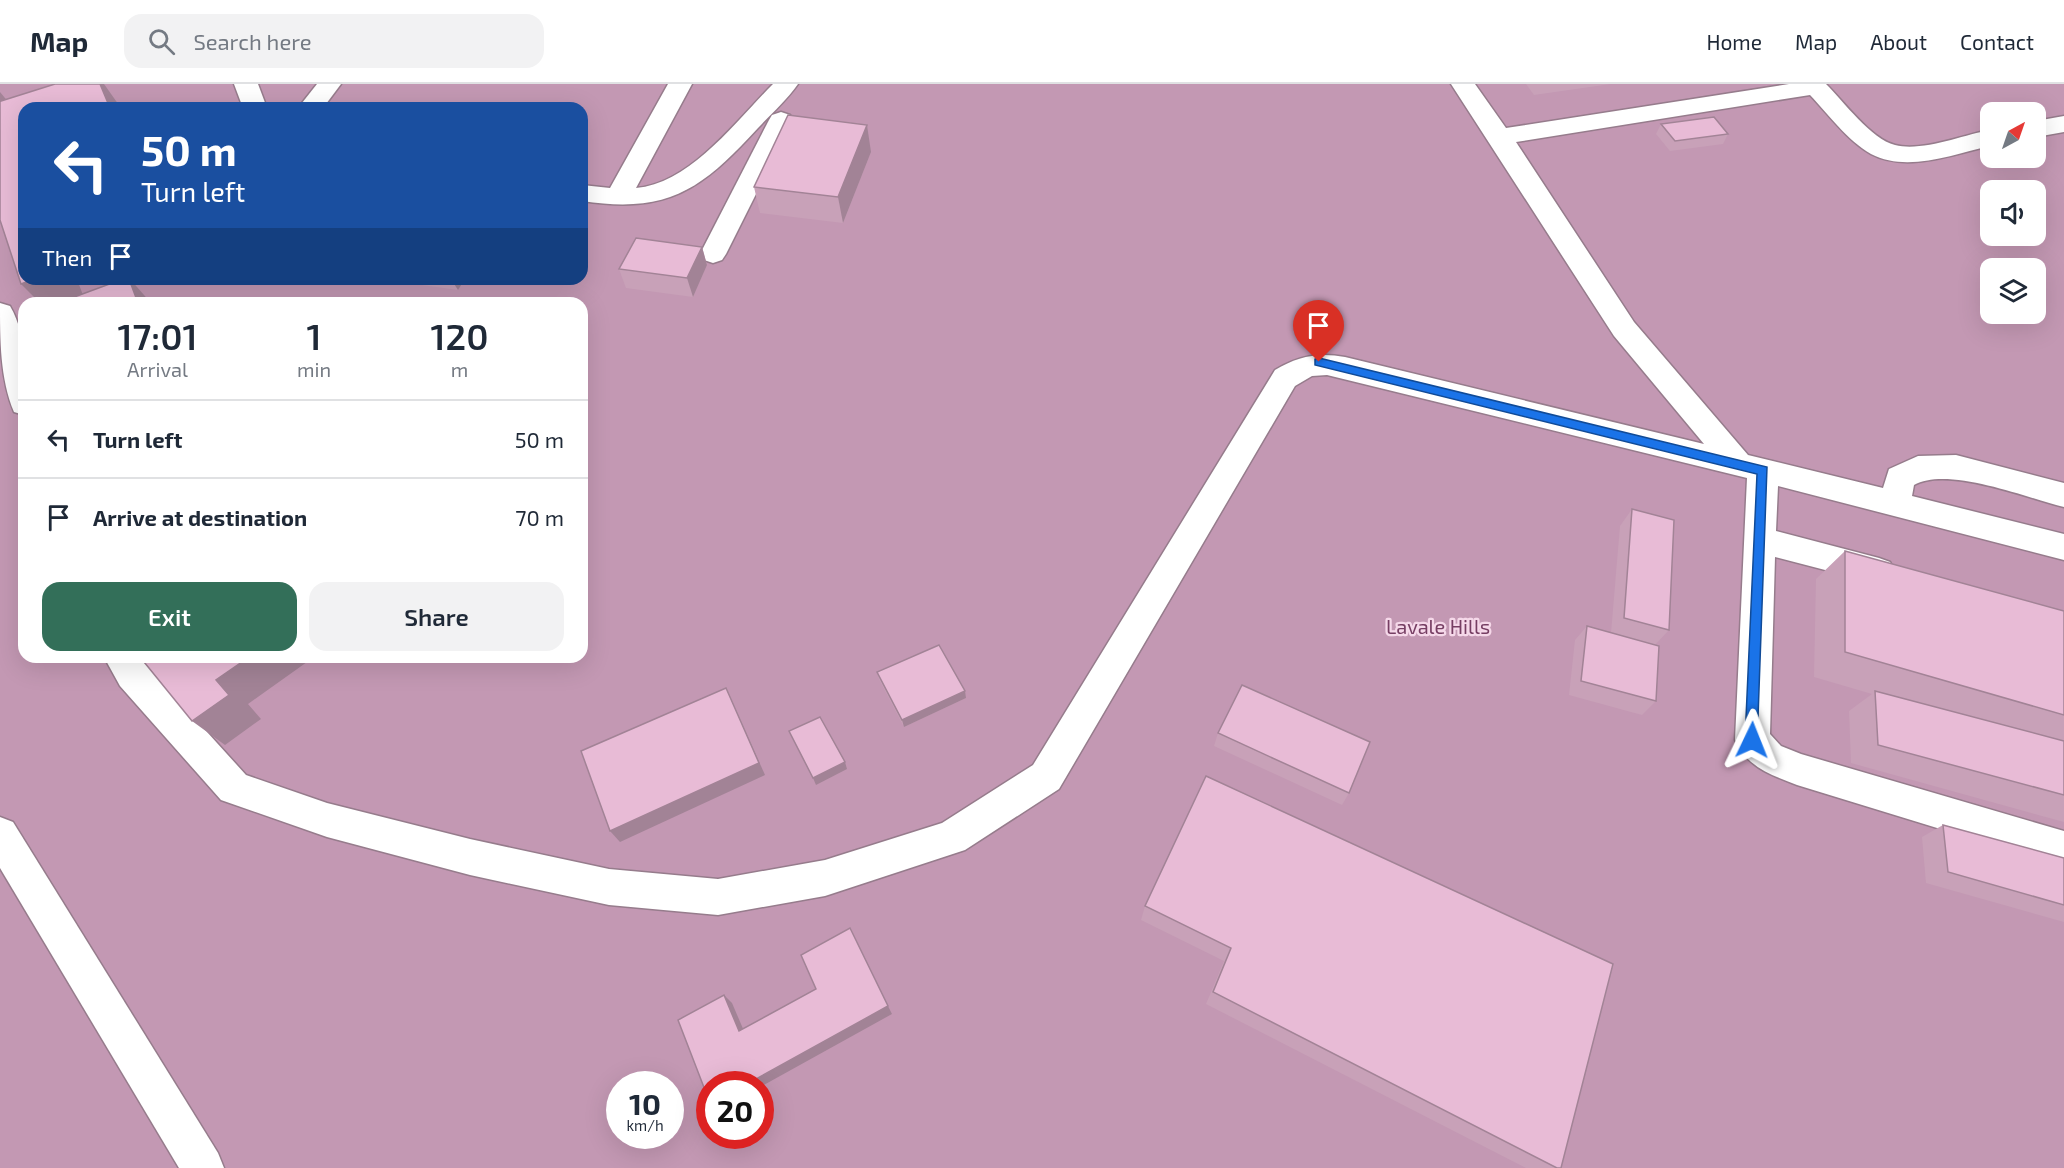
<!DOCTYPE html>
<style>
body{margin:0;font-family:"Exo 2",sans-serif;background:#f2f2f3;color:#1f2937;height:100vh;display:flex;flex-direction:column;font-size:22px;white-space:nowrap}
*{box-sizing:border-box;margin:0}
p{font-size:20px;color:#747a83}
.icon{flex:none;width:33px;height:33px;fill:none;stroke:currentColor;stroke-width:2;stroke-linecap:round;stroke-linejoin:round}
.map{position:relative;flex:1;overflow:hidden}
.drawer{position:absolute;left:18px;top:213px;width:570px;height:366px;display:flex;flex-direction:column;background:#fff;border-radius:18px;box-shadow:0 6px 24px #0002}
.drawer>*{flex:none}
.top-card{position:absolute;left:18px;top:18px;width:570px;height:183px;border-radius:18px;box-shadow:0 6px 24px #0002;background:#1a4fa0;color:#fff;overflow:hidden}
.needle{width:39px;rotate:40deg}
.tools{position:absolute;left:1980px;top:18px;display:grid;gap:12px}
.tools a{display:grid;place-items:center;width:66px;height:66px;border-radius:12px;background:#fff;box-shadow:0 6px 24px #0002;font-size:30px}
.speed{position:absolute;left:606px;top:987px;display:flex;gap:12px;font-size:30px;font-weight:700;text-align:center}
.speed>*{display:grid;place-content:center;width:78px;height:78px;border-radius:50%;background:#fff;box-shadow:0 6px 24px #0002;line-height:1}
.speed small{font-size:15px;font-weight:400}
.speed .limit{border:9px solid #d22;background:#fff;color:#111}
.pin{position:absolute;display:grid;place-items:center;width:51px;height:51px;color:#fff;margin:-62px -26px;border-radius:50% 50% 50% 0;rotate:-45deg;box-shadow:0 0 6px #0007}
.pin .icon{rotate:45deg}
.me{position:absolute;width:66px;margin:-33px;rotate:2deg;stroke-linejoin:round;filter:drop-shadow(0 0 4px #0008)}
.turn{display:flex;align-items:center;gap:21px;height:126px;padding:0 24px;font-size:27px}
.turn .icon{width:78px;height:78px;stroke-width:2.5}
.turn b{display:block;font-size:42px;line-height:51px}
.then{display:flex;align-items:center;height:57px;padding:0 24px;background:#0003;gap:12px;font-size:22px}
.eta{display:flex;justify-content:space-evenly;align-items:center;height:102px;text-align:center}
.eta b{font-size:36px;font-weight:600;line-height:42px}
.button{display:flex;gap:12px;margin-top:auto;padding:12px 24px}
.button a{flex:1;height:69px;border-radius:18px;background:#336f59;color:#fff;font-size:24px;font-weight:600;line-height:69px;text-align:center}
.button a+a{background:#f2f2f3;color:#1f2937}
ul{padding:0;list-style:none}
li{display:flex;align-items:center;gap:18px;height:78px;padding:0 24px;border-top:2px solid #e0e1e3}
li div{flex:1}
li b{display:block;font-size:22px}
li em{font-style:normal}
header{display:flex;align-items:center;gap:36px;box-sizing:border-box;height:84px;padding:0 30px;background:#fff;border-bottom:2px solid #e0e1e3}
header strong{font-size:28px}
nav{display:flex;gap:33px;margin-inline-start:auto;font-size:21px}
.search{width:420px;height:54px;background:#f2f2f3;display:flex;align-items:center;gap:15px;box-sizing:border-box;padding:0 21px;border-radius:18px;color:#747a83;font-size:22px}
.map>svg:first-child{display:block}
.forest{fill:#c398b3;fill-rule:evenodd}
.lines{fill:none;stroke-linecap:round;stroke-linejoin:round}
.minor-casing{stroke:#967c8c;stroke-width:3}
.minor{fill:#fff;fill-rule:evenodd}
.wall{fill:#c8a1b8}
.shaded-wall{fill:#a28396}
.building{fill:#e8bbd6;stroke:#a28396;stroke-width:1.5}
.route{fill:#1a73e8;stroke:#114b97;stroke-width:1.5}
.labels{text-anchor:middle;stroke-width:4.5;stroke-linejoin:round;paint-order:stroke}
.park-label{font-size:20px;fill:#763e63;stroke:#f5d8e9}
</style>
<header>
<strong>Map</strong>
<div class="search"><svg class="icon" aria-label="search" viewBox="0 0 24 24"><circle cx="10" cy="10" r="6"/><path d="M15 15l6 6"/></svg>Search here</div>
<nav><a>Home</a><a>Map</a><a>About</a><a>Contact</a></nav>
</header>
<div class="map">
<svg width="2064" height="1084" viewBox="0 0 2064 1084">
<rect width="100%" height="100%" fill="#f5d8e9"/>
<path class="forest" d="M 0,0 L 2064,0 L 2064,1084 L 0,1084 ZM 24,24 L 582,24 L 582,195 L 24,195 ZM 1990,28 L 2036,28 L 2036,74 L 1990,74 ZM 1990,106 L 2036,106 L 2036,152 L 1990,152 ZM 1990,184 L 2036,184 L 2036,230 L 1990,230 ZM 24,219 L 582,219 L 582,573 L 24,573 ZM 620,1000 L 670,1000 L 670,1052 L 620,1052 ZM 710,1000 L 760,1000 L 760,1052 L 710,1052 Z"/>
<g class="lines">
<g class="minor-casing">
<g id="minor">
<polygon points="234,0 258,0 267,24 243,24"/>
<polygon points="317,0 341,0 323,24 298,24"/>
<path d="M 668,0 L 692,0 L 636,104 C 690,100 737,36 773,0 L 798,0 C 787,16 771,30 758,44 C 701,106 668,130 582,117 L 582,101 L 610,104 Z"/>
<path d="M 1451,0 L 1475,0 L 1506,44 L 1789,0 L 1826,0 C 1844,18 1871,55 1895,61 C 1922,68 1963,51 1990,46 L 1990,62 C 1954,70 1907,89 1871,70 C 1847,56 1829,31 1810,11 L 1516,58 L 1634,238 L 1748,371 L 1883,404 L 1889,385 L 1918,372 L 1956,371 L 2064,399 L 2064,423 C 2027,414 1948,382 1914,401 L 1912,412 L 2064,450 L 2064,476 L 1778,402 L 1776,447 L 1879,474 L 1890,478 L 1895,487 L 1890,496 L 1879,500 L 1775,473 L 1770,650 L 1781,662 L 1801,670 L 2064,747 L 2064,783 L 1797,701 C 1771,691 1747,683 1735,656 L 1747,394 L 1327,291 L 1312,292 L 1295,302 L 1059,705 L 965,766 L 825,812 L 718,831 L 609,821 L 470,791 L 327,753 L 221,716 L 120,602 L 104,573 L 139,573 L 246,691 L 327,719 L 470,755 L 609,785 L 718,795 L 825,776 L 942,739 L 1033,681 L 1275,286 C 1298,272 1319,268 1345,273 L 1704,360 L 1614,252 Z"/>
<polygon points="781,28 790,31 793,36 726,170 722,176 713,179 704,176 700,170 769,36 772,31"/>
<polygon points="2064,32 2064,48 2036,53 2036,37"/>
<path d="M 0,219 L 10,222 C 29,254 24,295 24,331 L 14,328 C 0,295 0,255 0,219 Z"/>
<polygon points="0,733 13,738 218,1069 224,1084 179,1084 0,784"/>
</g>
</g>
<use href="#minor" class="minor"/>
</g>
<g class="wall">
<polygon points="1526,0 1611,0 1534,11"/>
<polygon points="1661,40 1728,50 1723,60 1670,67 1656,50"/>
<polygon points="871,68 843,139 760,129 754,103"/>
<polygon points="702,163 707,181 693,213 626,204 619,185"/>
<polygon points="378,195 465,195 458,206"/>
<polygon points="1632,425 1669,546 1655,561 1656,617 1642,631 1569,611 1575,556 1587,542 1611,549 1620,442"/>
<polygon points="1845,467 2064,527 2064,738 1851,679 1849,627 1872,610 1814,593 1816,495"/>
<polygon points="877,588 966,614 904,643 879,595"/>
<polygon points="1218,649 1349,709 1342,721 1214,662"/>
<polygon points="1206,692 1561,1084 1526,1084 1206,920 1224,877 1141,836 1145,822"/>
<polygon points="1943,741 2064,774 2064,838 1926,799 1922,753"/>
</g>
<g class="shaded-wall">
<polygon points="100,0 104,0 121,24 110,24"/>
<polygon points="0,8 24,37 1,17 0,14"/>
<polygon points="867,41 871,68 843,139 838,113"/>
<polygon points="702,163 707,181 693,213 687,194"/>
<polygon points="34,195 85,195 78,198 86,219 40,219 21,200"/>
<polygon points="129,195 130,195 151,219 138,219"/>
<polygon points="451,195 465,195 458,206"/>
<polygon points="249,573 314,573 248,620 261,635 225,661 192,637 216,596"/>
<polygon points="726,604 765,691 620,758 610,747"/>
<polygon points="965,607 966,614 904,643 902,636"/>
<polygon points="845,678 847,685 816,701 813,694"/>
<polygon points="724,911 732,919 747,954 739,947"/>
<polygon points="888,922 892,930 760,1003 760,1000 747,1000"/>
</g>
<g class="building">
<polygon points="55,0 100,0 110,24 24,24 24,195 34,195 21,200 0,136 0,14 1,17"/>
<polygon points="788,31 867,41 838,113 754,103"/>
<polygon points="1714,33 1728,50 1675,57 1661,40"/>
<polygon points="636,154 702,163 687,194 619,185"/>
<polygon points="123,195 129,195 138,219 58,219"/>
<polygon points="1632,425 1674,436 1669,546 1624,534"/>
<polygon points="1845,467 2064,527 2064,631 1845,568"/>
<polygon points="1587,542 1659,562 1656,617 1581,597"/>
<polygon points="939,561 965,607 902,636 877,588"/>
<polygon points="140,573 249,573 216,596 229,611 192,637"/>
<polygon points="1242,601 1370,658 1349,709 1218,649"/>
<polygon points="726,604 759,679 610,747 581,667"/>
<polygon points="1875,607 2064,657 2064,711 1878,661"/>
<polygon points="820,633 845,678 813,694 789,647"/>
<polygon points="1206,692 1613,880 1561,1084 1557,1084 1213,908 1231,864 1145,822"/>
<polygon points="1943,741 2064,774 2064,821 1948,788"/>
<polygon points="850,844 888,922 747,1000 710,1000 710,1019 678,936 724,911 739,947 816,905 801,871"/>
</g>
<polygon class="route" points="1319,274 1767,383 1757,661 1752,663 1745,656 1757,390 1315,281 1315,275"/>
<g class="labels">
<g class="park-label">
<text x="1438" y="550">Lavale Hills</text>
</g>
</g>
</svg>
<div class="tools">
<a><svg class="needle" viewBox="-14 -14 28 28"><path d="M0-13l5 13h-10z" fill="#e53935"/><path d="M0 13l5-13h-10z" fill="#747a83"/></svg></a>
<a><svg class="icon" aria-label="sound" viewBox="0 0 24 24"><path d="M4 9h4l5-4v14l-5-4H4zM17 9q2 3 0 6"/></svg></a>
<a><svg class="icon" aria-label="layers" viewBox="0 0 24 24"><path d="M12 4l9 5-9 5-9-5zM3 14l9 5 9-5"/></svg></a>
</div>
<div class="speed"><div>10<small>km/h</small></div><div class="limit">20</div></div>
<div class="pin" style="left:1319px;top:278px;background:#d93025"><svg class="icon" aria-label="arrive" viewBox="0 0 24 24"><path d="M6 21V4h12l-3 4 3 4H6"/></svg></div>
<svg class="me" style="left:1752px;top:656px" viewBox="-20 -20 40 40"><path d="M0-17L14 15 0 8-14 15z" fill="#1a73e8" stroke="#fff" stroke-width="4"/></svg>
<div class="top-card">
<div class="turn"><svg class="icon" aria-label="left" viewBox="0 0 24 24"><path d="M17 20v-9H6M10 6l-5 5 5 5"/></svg><div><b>50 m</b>Turn left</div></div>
<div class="then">Then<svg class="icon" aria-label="arrive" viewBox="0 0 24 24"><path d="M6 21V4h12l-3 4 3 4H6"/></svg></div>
</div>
<section class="drawer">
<div class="eta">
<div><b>17:01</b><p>Arrival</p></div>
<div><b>1</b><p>min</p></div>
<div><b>120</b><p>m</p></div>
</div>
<ul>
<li><svg class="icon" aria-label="left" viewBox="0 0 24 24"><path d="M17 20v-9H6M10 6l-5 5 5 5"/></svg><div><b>Turn left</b></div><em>50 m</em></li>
<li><svg class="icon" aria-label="arrive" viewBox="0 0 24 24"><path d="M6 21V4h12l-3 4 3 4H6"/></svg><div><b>Arrive at destination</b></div><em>70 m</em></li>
</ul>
<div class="button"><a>Exit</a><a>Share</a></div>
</section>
</div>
